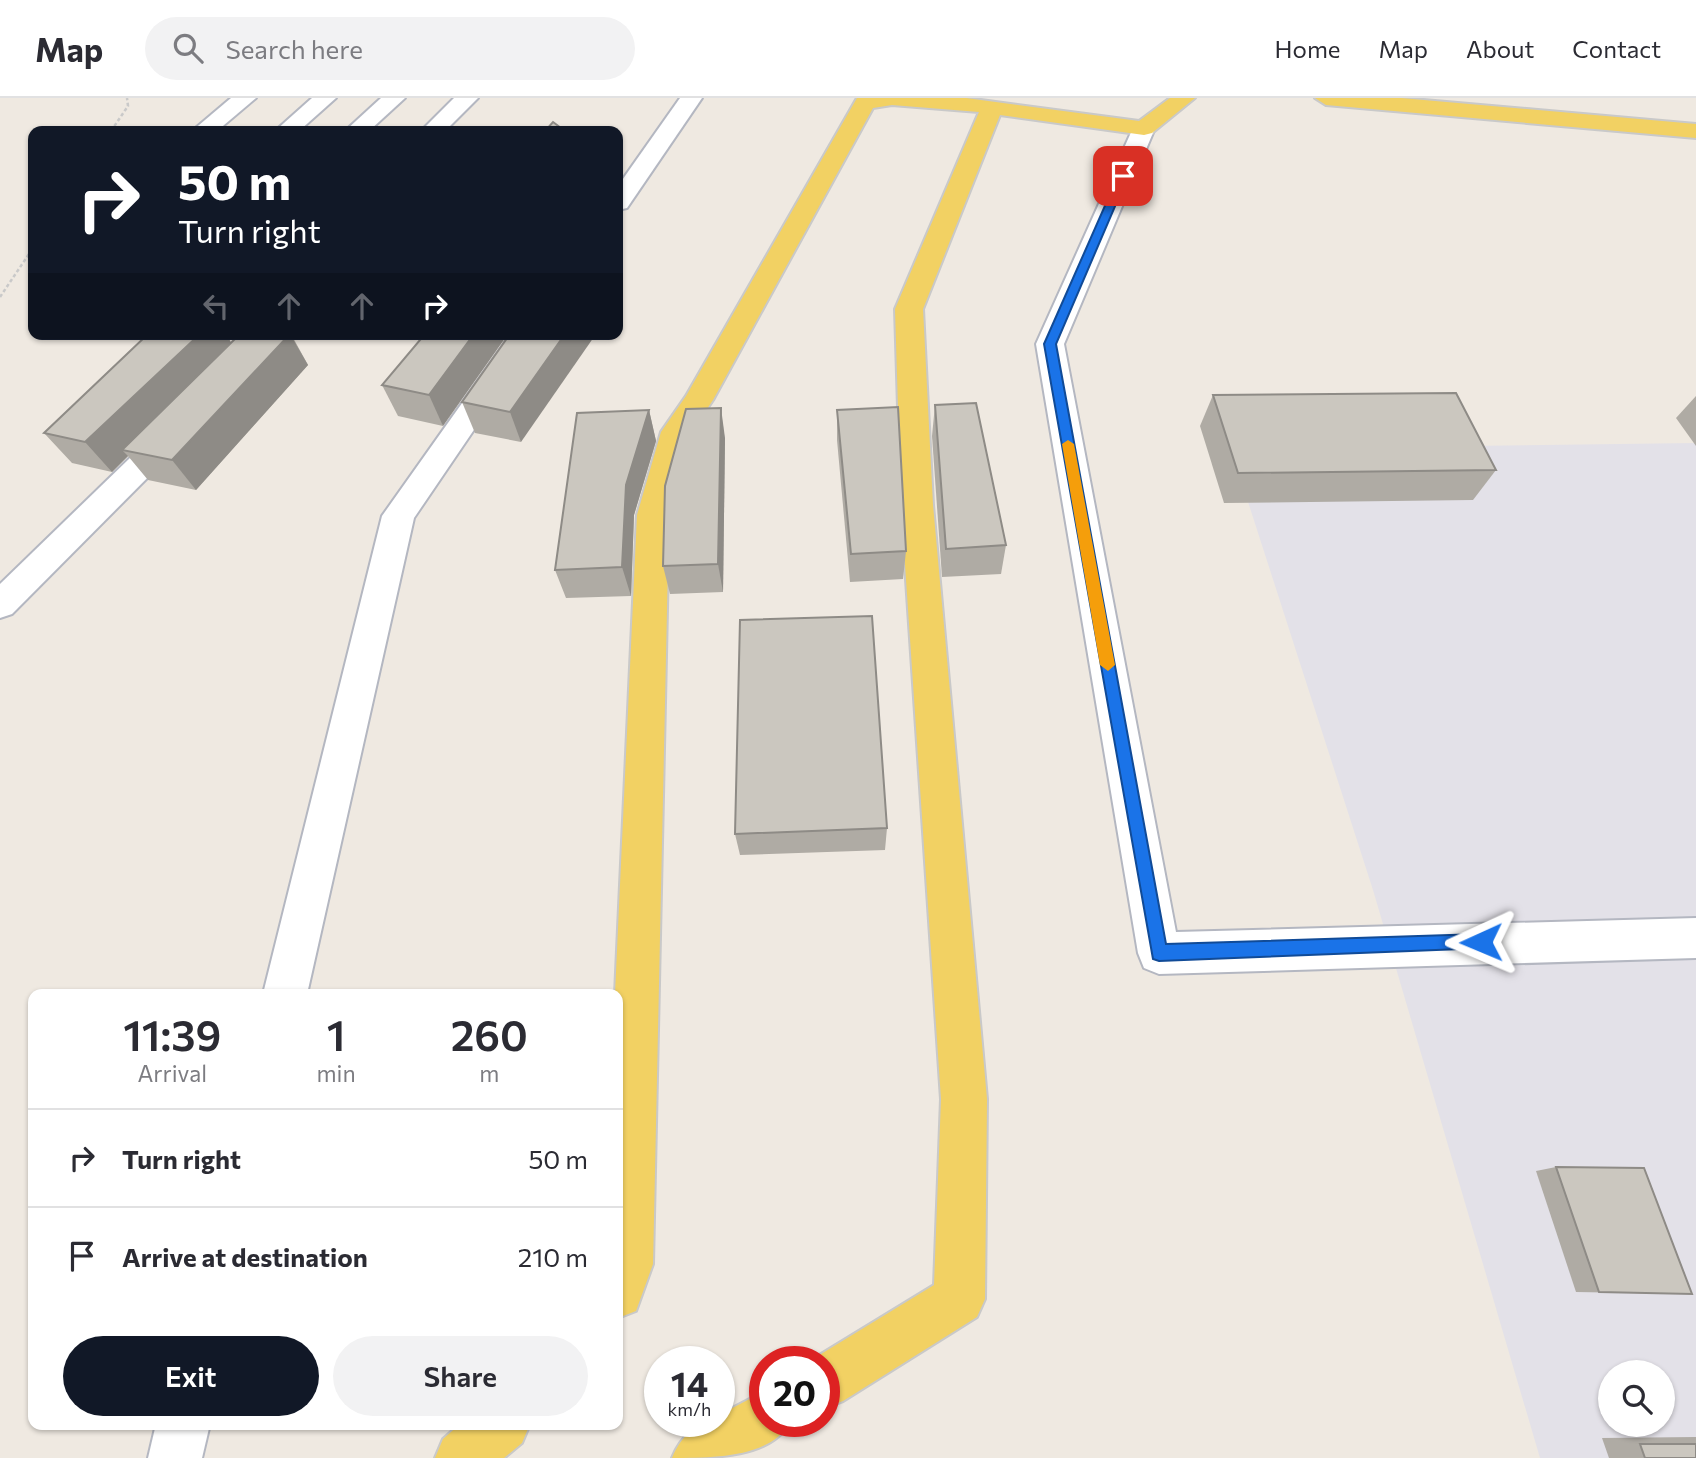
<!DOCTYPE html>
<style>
body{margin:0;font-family:Commissioner,sans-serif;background:#f2f2f3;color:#2b2b33;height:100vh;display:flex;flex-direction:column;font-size:26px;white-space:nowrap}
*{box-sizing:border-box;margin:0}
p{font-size:23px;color:#7c7c81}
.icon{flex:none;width:38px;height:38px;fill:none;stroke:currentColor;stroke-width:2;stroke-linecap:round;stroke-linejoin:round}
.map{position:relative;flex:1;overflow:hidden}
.details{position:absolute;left:28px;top:891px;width:595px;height:441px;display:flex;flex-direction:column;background:#fff;border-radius:14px;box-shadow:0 2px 5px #0004}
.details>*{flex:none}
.banner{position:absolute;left:28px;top:28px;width:595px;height:214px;border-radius:14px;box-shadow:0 2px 5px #0004;background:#111827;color:#fff;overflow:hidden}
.fabs{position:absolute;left:1598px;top:1262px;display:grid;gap:14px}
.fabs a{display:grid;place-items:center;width:77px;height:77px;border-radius:50%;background:#fff;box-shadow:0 2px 5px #0004;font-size:35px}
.speed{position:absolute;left:644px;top:1248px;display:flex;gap:14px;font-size:35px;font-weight:700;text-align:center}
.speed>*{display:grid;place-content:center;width:91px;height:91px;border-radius:50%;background:#fff;box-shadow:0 2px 5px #0004;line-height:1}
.speed small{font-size:18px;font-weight:400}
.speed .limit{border:10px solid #d22;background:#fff;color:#111}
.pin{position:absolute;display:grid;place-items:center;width:60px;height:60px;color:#fff;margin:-30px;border-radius:14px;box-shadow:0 4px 10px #0006}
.me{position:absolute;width:77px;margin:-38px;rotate:269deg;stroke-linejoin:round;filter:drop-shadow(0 0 5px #0008)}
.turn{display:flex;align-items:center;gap:24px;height:147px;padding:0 35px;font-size:32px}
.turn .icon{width:91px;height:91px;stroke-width:2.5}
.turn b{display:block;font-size:49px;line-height:60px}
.lanes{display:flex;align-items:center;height:66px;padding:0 35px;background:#0003;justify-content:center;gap:35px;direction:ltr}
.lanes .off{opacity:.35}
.eta{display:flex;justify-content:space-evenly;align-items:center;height:119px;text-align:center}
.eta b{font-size:42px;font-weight:600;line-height:49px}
.button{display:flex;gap:14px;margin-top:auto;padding:14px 35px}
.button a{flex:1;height:80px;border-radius:42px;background:#111827;color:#fff;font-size:28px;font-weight:600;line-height:80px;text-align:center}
.button a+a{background:#f2f2f3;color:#2b2b33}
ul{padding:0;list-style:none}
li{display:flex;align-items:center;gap:21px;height:98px;padding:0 35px;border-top:2px solid #e1e1e2}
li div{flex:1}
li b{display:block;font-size:26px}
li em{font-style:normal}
header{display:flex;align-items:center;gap:42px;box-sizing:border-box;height:98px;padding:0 35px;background:#fff;border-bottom:2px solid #e1e1e2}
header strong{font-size:33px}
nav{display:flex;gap:38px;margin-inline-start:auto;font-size:24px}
.search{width:490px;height:63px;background:#f2f2f3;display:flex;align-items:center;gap:18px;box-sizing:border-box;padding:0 24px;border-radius:38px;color:#7c7c81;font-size:26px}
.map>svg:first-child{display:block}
.industrial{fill:#e3e1e8;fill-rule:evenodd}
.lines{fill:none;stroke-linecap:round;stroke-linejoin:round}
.minor-casing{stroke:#b4b7c1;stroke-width:4}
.major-casing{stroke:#c9c9c9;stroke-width:4}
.path{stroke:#c9c9c9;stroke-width:2.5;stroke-dasharray:3.5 2.5;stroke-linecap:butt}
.minor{fill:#fff;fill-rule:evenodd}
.major{fill:#f2d163;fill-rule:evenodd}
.wall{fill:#afaba4}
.shaded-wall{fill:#8e8b86}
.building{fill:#cbc7bf;stroke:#8e8b86;stroke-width:2}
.route{fill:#1a73e8;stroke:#114b97;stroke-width:2}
.slow{fill:#f59e0b}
</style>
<header>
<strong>Map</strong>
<div class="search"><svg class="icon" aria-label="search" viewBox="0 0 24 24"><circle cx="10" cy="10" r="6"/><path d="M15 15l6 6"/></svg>Search here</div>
<nav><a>Home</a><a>Map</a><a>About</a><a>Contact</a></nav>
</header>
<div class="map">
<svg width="1696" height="1360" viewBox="0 0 1696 1360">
<rect width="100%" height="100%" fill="#efe9e1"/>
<path class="industrial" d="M 1696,345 L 1696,1360 L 1540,1360 L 1373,792 L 1231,351 ZM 1610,1274 L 1662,1274 L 1662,1326 L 1610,1326 Z"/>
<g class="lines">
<g class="minor-casing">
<g id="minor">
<polygon points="231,0 256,0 217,33 192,33"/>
<polygon points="312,0 336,0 299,33 275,33"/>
<polygon points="381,0 405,0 369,33 345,33"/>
<polygon points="454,0 478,0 445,33 421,33"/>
<polygon points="680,0 702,0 627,110 618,112 618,88"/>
<polygon points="1144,23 1155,30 1064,246 1176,834 1696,820 1696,860 1159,876 1144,870 1138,855 1036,246 1133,30"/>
<polygon points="511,236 539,236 414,420 307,896 263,896 382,418"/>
<polygon points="175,324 186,327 190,334 186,341 12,516 0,520 0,486 164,327"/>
<polygon points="156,1326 210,1326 202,1360 148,1360"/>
</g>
</g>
<g class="major-casing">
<g id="major">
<polygon points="857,0 966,0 1139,23 1170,0 1195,0 1152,35 1144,37 1000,17 923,211 933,407 987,1001 985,1201 977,1219 843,1303 824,1310 824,1264 808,1264 934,1187 941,1001 901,407 895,211 979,14 892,7 873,10 713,302 691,335 669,417 653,1166 636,1213 618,1220 618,896 615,896 637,417 661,334 686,298"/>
<polygon points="1315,0 1401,0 1696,26 1696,40 1326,7"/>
<path d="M 765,1293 L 765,1323 L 791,1323 C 771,1360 715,1360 672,1360 C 680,1340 696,1323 719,1323 L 719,1317 Z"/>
<polygon points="460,1326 530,1326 522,1345 504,1360 435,1360 443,1341"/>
</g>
</g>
<g class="path">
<polyline points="111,33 128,8 127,0"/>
<polyline points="0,199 33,150"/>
</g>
<use href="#minor" class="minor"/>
<use href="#major" class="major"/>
</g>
<g class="wall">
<polygon points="148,236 226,236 231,245 240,236 291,236 308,267 196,392 148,382 128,358 112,374 72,365 44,335"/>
<polygon points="425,236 443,328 398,318 382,287"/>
<polygon points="510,236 521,344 475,335 462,304"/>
<polygon points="1213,297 1496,372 1473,402 1224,405 1200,328"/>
<polygon points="1696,298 1696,348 1676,320"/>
<polygon points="935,307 1006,447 1001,476 942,479 932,338"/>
<polygon points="649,312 656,343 634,417 631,498 566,500 555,472"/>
<polygon points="837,312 906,453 903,481 850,484 837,342"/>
<polygon points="725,340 723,494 670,496 663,468"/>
<polygon points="887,730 885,752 740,757 735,736"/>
<polygon points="1556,1069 1692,1196 1576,1194 1536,1073"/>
<polygon points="1696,1339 1696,1360 1609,1360 1602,1340"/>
</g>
<g class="shaded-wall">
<polygon points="200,236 226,236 236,253 122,352 128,358 112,374 85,344"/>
<polygon points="290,236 308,267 196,392 172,362"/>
<polygon points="474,236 508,236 443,328 429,297"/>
<polygon points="565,236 596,236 521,344 510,314"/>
<polygon points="721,310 725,340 723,494 718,466"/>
<polygon points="649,312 656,343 634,417 631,498 622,469 626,387"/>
</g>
<g class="building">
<polygon points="553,24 565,33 545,33"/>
<polygon points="148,236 200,236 85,344 44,335"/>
<polygon points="240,236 290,236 172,362 122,352"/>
<polygon points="425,236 474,236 429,297 382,287"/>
<polygon points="510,236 565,236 510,314 462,304"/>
<polygon points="1456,295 1496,372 1238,375 1213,297"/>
<polygon points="976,305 1006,447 946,451 935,307"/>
<polygon points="898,309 906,453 851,456 837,312"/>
<polygon points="721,310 718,466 663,468 665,388 686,311"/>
<polygon points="649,312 626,387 622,469 555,472 577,315"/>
<polygon points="872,518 887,730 735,736 740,522"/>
<polygon points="1556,1069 1644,1070 1692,1196 1599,1194"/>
<polygon points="1640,1346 1696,1346 1696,1360 1645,1360"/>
</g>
<polygon class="route" points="1119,76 1128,78 1056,246 1166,846 1481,836 1487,838 1490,844 1487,850 1159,863 1153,861 1044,246"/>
<polygon class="slow" points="1068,342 1074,346 1115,567 1108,573 1100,567 1062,346"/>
</svg>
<div class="fabs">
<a><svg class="icon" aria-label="search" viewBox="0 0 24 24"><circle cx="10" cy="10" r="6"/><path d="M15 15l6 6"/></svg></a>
</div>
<div class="speed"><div>14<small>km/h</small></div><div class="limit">20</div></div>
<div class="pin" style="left:1123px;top:78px;background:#d93025"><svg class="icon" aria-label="arrive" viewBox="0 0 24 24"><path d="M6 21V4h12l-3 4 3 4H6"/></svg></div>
<svg class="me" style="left:1481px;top:844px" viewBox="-20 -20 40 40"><path d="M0-17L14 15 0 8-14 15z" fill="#1a73e8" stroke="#fff" stroke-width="4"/></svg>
<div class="banner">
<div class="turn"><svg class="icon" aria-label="right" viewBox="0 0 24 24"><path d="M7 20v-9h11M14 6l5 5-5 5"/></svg><div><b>50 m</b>Turn right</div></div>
<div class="lanes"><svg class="icon off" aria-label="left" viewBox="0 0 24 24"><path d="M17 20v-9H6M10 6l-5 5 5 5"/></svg><svg class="icon off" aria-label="ahead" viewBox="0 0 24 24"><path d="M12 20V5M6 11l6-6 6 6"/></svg><svg class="icon off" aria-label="ahead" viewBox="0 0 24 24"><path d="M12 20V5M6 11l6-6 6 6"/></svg><svg class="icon" aria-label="right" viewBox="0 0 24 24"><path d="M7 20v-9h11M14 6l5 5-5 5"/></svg></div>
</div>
<section class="details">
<div class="eta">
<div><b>11:39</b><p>Arrival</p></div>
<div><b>1</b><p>min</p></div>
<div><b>260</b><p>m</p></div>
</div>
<ul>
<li><svg class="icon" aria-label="right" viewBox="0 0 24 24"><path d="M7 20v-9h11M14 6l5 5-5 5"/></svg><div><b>Turn right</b></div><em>50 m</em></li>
<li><svg class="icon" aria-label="arrive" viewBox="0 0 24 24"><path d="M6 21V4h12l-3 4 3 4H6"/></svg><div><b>Arrive at destination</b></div><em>210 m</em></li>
</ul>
<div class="button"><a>Exit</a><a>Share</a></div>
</section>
</div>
